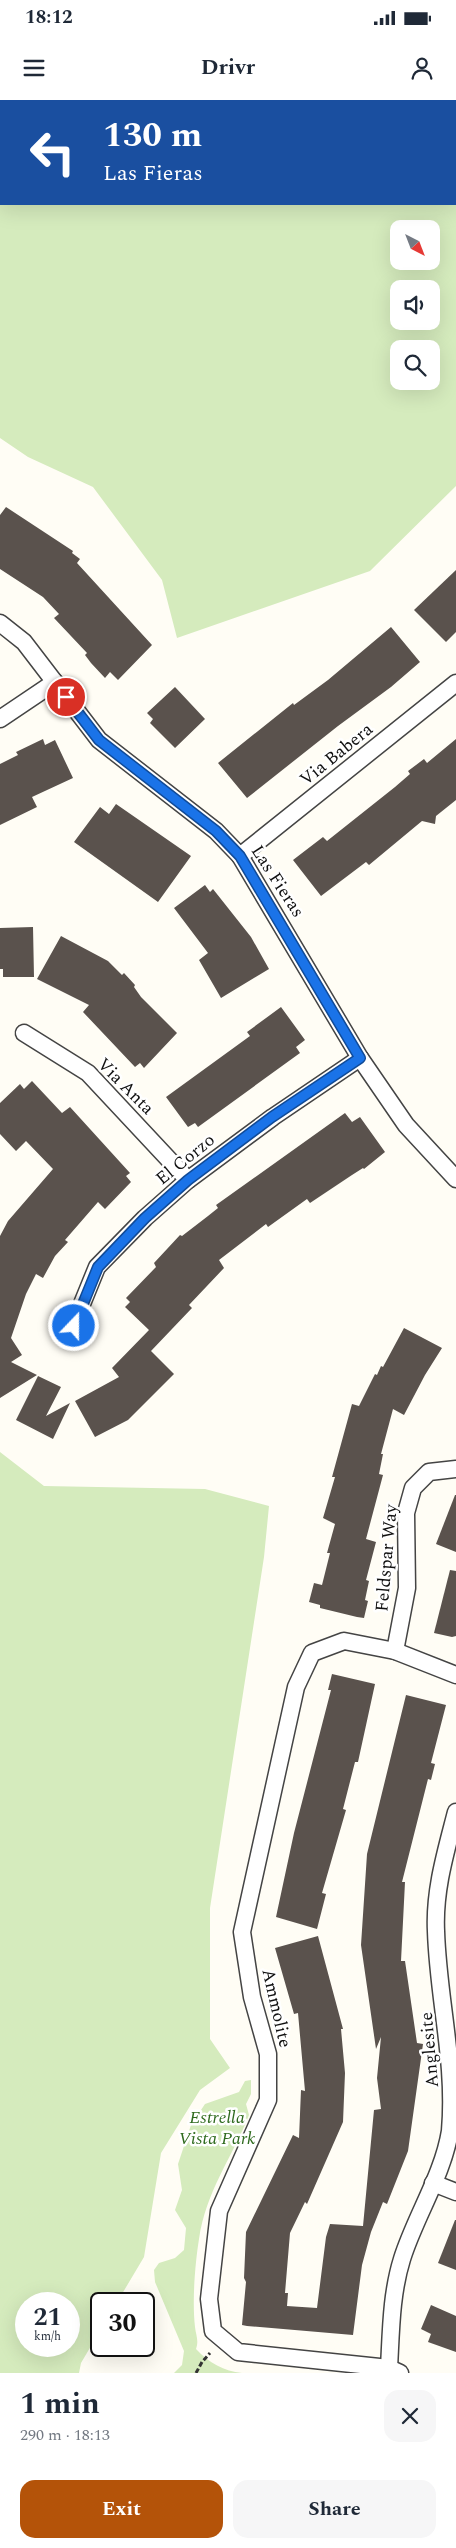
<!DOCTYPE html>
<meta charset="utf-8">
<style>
body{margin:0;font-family:Spectral,serif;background:#f6f6f7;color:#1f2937;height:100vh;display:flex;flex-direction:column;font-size:19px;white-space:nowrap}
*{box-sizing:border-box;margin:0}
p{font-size:16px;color:#747a83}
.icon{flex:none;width:28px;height:28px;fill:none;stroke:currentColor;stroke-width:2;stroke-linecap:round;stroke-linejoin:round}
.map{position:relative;height:2273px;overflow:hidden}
.panel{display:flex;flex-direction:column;background:#fff;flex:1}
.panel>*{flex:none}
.hud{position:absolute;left:0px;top:0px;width:456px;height:105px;box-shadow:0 5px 20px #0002;background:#1a4fa0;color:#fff;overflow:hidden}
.needle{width:32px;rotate:138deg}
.tools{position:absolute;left:390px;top:120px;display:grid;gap:10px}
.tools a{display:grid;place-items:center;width:50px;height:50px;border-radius:10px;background:#fff;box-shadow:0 5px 20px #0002;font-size:25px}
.speed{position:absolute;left:15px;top:2192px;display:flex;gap:10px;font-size:25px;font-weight:700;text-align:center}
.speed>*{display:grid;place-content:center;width:65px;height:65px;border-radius:50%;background:#fff;box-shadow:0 5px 20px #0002;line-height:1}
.speed small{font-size:12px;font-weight:400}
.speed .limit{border:2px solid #111;border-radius:8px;background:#fff;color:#111}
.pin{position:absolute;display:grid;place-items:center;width:42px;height:42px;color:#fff;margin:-21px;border:2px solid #fff;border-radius:50%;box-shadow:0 1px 5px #0007}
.me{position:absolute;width:55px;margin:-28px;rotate:22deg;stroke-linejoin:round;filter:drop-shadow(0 0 4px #0008)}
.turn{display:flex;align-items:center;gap:18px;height:105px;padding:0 20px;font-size:22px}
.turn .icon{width:65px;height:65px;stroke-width:2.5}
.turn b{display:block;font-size:35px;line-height:42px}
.round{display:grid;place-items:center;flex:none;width:52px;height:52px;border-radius:15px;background:#f6f6f7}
.overview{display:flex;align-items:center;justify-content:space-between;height:85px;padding:0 20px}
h1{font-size:30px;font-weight:700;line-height:38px}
.primary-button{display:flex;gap:10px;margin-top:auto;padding:10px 20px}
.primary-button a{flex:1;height:58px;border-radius:15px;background:#b45309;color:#fff;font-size:20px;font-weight:700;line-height:58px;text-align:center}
.primary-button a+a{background:#f6f6f7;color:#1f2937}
.status{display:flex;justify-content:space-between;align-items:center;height:35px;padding:0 25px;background:#fff;direction:ltr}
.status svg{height:14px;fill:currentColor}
header{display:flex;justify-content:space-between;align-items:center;height:65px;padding:0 20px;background:#fff;font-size:22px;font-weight:700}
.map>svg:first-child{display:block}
.green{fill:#d5ebbd;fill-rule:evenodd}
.building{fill:#5a524d}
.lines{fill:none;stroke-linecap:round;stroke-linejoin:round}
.street-casing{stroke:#444;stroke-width:19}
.path{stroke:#333;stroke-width:3;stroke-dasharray:5 2.5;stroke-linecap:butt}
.street{stroke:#fff;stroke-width:16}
.route-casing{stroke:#114b97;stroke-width:12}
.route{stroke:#1a73e8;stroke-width:9}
.labels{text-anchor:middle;stroke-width:5;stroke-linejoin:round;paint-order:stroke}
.street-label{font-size:18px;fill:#111;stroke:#fff}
.park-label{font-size:18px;font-style:italic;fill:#2f6b1f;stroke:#fff}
</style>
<div class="status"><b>18:12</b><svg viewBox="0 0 49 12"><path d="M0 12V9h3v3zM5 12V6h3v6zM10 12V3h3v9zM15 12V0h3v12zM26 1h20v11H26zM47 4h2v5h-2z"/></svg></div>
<header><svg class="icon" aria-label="menu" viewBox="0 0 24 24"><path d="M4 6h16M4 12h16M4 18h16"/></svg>Drivr<svg class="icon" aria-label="person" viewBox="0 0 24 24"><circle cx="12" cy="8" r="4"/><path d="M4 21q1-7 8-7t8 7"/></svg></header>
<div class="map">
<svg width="456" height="2273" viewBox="0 0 456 2273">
<rect width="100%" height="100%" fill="#fffdf5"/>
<g class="green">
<path d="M 0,0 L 456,0 L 456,386 L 370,471 L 177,538 L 162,480 L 93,387 L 28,357 L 0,338 ZM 1,1 L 455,1 L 455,104 L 1,104 ZM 399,129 L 431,129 L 431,161 L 399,161 ZM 399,189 L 431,189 L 431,221 L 399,221 ZM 399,249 L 431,249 L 431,281 L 399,281 Z"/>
<path d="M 0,1352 L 44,1386 L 205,1389 L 269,1406 L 264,1457 L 210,1808 L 210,1939 L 230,1968 L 200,1990 L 161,2053 L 144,2157 L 116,2204 L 101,2204 L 101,2229 L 81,2263 L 79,2273 L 0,2273 ZM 26,2204 L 69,2204 L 69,2246 L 26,2246 Z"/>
<path d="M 251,1980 L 251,1994 L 246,2004 L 249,2015 C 232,2058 206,2091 199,2139 C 195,2164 192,2201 195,2227 C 196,2236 199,2240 196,2249 C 209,2263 224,2271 242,2273 L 174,2273 L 182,2265 L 184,2251 L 155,2182 L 154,2170 L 159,2163 L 175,2158 L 184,2150 L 186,2128 L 175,2110 L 182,2090 L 178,2064 L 191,2025 L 205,2004 L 239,1992 L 245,1981 Z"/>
</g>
<g class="building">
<polygon points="6,407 73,451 72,453 80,459 77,463 152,545 118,580 110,572 105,578 91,563 85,555 87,553 54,518 59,514 43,497 0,469 0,415"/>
<polygon points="456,470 456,532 446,542 414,510"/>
<polygon points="391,527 420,562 391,587 338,626 247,698 218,663 293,603 294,605 328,580"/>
<polygon points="175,587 205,619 175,648 150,623 153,619 147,613"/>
<polygon points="43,639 45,645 55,640 73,678 32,697 37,707 0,725 0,664 18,655 16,652"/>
<polygon points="456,639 456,700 436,716 435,724 422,721 369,765 366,762 321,796 293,760 323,737 327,741 395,687 410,674 408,671 424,659 427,663"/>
<polygon points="116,704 191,756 158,802 74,742 100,707 109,714"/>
<polygon points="205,785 210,792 213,789 251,837 269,869 221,898 199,860 208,853 174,808"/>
<polygon points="33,827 34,877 3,877 3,869 0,869 0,828"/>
<polygon points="61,836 108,861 122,875 124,873 135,885 134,887 141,897 177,933 144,968 140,963 135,967 83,912 89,905 37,879"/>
<polygon points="281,907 305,940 296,947 300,953 198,1027 195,1023 188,1027 166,997 250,936 247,932"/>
<polygon points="32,981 62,1013 70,1007 130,1073 126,1076 131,1082 105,1109 98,1102 65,1140 68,1142 55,1156 43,1178 36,1174 26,1194 11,1238 22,1255 11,1262 37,1275 0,1298 0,1136 8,1121 53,1069 26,1041 16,1051 0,1034 0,1003 20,984 24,989"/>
<polygon points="345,1013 352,1022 360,1017 385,1052 364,1069 363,1068 352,1075 310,1103 307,1099 268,1127 266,1124 219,1160 224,1168 189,1205 192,1208 151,1251 174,1274 128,1320 95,1337 75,1301 119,1277 112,1268 149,1230 125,1207 130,1202 126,1198 156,1167 154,1163 180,1135 182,1136 208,1116 218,1108 216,1105"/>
<polygon points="404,1228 442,1248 425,1275 404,1315 393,1309 381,1354 383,1354 379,1374 383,1375 366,1439 376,1442 366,1480 369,1481 365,1500 368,1501 364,1518 357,1517 320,1508 320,1505 309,1502 314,1483 322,1485 330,1453 327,1453 335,1424 323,1418 335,1377 332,1377 352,1304 359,1306 375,1274 377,1275 381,1266 383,1267"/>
<polygon points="38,1276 61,1287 46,1316 70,1303 53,1339 16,1320"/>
<polygon points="455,1395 456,1395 456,1452 436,1444"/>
<polygon points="450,1470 456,1471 456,1536 452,1537 434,1533"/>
<polygon points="332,1574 375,1584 358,1662 355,1662 343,1709 346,1710 322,1793 326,1794 317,1829 276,1817 294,1733 331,1590 328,1590"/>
<polygon points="406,1595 446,1605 431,1663 435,1664 431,1680 428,1679 402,1782 405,1782 401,1861 405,1861 417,1943 423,1944 408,2051 387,2104 383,2102 371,2132 362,2165 353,2235 247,2226 242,2225 246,2182 244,2178 246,2132 293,2035 299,2038 301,1990 305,1991 298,1913 294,1914 275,1848 318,1836 343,1929 341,1929 345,1973 343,2022 307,2104 305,2102 290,2133 285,2193 288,2193 287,2206 317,2208 326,2137 330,2124 363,2126 374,2010 381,2009 377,1978 381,1937 376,1949 361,1845 367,1754"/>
<polygon points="455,2120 456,2120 456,2170 438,2163"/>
<polygon points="431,2205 456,2216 456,2252 428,2242 431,2234 421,2229"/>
</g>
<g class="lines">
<g class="street-casing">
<g id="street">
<polyline points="0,523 24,542 99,640 216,731 240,756 360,958 406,1025 456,1079"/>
<polyline points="0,619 55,582"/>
<polyline points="240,756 456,583"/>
<polyline points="24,933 88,973 188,1080"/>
<polyline points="73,1226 97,1167 145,1118 188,1080 273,1017 360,958"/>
<polyline points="395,1551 407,1488 406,1413 413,1388 429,1372 456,1369"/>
<polyline points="433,2083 456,2092"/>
<path d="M 389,2268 C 391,2232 391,2194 402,2159 C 415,2117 443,2075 450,2031 C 456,1962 438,1899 436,1831 C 434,1790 446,1751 456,1712"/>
<polyline points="400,2273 389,2268 238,2252 213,2231 209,2199 219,2111 268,2000 268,1954 252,1897 242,1832 296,1587 312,1553 344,1541 395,1551 456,1575"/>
</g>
</g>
<polyline class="path" points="196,2273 202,2262 210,2253"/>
<use href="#street" class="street"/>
</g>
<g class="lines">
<g class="route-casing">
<polyline id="route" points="66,597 99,640 216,731 240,756 360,958 272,1017 188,1080 145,1118 98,1167 74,1226"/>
</g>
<use href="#route" class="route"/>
</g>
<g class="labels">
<g class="street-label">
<text transform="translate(336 654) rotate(-39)" y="6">Via Babera</text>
<text transform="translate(278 781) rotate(57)" y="6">Las Fieras</text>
<text transform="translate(126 986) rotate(45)" y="6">Via Anta</text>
<text transform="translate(185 1059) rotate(-39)" y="6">El Corzo</text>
<text transform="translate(386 1458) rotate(-85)" y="6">Feldspar Way</text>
<text transform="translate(277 1908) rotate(77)" y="6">Ammolite</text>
<text transform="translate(429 1950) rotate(-95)" y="6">Anglesite</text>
</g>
<g class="park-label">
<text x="217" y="2023">Estrella<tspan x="217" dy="21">Vista Park</tspan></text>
</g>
</g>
</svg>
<div class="tools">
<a><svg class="needle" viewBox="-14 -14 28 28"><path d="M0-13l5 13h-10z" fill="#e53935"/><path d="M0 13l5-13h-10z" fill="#747a83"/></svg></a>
<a><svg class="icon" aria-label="sound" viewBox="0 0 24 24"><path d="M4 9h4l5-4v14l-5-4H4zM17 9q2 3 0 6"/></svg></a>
<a><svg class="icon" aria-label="search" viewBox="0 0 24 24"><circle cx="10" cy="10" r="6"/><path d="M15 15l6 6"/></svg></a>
</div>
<div class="speed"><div>21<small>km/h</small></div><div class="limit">30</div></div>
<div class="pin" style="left:66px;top:597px;background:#d93025"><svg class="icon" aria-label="arrive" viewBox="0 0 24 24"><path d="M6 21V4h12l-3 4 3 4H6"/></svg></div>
<svg class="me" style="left:74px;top:1226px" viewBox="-20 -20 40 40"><circle r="17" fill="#1a73e8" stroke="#fff" stroke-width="3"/><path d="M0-11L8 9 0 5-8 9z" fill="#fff"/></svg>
<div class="hud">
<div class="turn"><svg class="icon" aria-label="left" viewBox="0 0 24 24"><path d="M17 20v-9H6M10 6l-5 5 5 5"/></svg><div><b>130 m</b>Las Fieras</div></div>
</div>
</div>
<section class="panel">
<div class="overview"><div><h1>1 min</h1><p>290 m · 18:13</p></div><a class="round"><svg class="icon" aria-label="close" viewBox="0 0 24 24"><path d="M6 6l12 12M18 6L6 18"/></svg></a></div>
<div class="primary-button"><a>Exit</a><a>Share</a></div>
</section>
